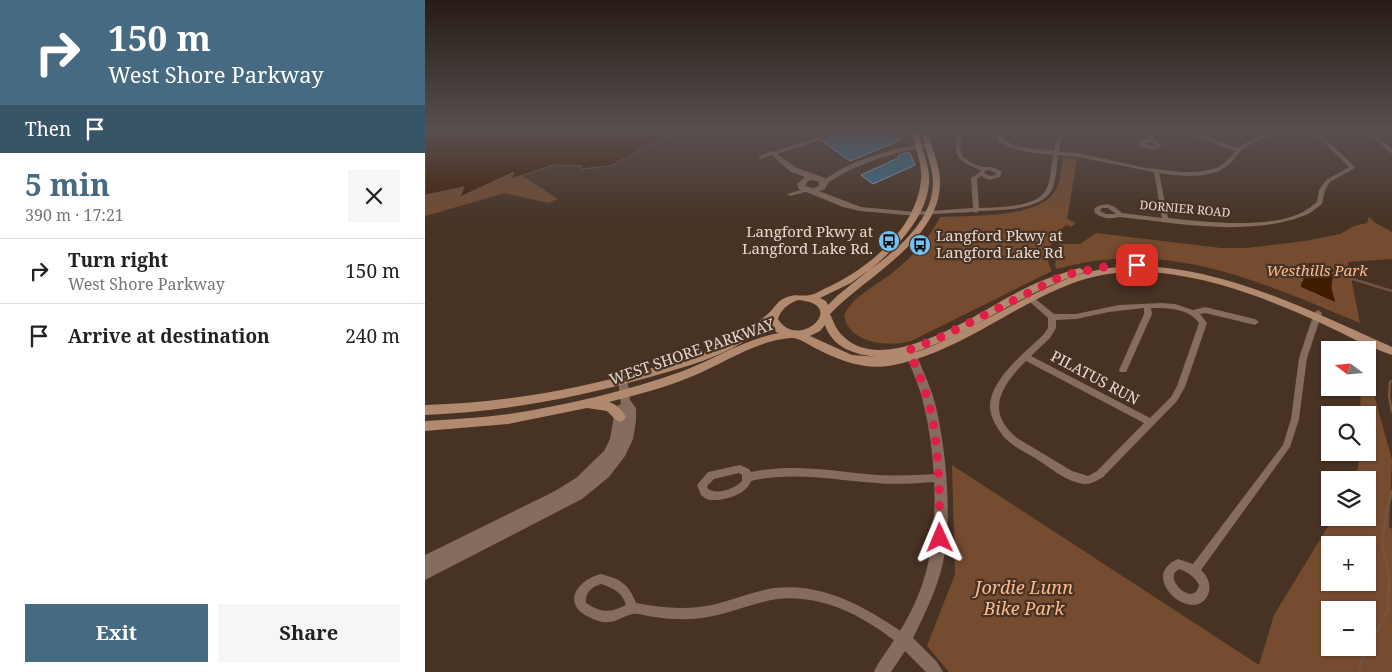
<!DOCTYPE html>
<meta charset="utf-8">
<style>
body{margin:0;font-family:"Noto Serif",serif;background:#f6f6f6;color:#222;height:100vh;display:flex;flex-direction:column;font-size:19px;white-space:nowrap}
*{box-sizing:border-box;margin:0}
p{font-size:16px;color:#767676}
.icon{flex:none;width:28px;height:28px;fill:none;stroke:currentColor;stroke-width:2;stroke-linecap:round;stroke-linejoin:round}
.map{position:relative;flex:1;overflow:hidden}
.drawer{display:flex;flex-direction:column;background:#fff;width:425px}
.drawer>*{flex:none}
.top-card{background:#466a81;color:#fff;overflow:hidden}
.needle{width:32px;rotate:286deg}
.fabs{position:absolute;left:896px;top:341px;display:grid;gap:10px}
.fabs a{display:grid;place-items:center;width:55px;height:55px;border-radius:0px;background:#fff;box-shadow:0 1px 4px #0004;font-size:25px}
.pin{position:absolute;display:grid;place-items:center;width:42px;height:42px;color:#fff;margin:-21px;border-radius:10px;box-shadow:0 2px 8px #0006}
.me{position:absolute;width:55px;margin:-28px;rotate:359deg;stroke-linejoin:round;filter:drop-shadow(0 0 4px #0008)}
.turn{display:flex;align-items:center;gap:18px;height:105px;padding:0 25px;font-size:22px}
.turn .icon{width:65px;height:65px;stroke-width:2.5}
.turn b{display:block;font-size:35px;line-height:42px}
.then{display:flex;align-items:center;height:48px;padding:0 25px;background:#0003;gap:10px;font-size:19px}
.round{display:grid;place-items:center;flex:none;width:52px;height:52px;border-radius:0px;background:#f6f6f6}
.headline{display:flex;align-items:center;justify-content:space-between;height:85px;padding:0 25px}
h1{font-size:30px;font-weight:700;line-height:38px;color:#466a81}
.action{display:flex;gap:10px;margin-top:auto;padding:10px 25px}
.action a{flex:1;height:58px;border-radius:0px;background:#466a81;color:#fff;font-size:20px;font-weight:700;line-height:58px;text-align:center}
.action a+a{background:#f6f6f6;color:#222}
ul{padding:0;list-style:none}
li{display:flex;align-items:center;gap:15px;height:65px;padding:0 25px;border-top:1px solid #e0e0e0}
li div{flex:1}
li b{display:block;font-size:19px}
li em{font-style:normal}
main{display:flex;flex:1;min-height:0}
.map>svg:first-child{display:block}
.green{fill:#754c30;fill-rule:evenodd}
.water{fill:#411b00;stroke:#73543f}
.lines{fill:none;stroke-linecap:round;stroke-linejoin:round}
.stream-far1{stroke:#73543f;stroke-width:2.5}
.stream{stroke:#73543f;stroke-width:3}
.building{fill:#337199;stroke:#9db7c9}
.minor{fill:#856c5c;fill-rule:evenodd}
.tertiary{fill:#856c5c;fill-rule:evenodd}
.secondary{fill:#b1896f;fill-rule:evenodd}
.route{stroke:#e11d48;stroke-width:9;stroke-dasharray:0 16.2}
.labels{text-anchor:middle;stroke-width:4.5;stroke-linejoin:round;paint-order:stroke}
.far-street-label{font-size:12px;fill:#e8dad1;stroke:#473224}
.poi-label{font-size:15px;fill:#e8dad1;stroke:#473224;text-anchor:end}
.park-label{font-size:15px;font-style:italic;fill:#fdbb8f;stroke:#473224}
.street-label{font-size:15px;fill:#e8dad1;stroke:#473224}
.near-park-label{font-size:18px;font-style:italic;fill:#fdbb8f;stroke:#473224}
</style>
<main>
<section class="drawer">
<div class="top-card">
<div class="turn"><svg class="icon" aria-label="right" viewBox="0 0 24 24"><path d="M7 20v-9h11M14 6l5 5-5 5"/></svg><div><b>150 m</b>West Shore Parkway</div></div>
<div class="then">Then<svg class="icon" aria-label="arrive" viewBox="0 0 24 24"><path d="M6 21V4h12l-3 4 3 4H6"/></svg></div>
</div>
<div class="headline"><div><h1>5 min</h1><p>390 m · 17:21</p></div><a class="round"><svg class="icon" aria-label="close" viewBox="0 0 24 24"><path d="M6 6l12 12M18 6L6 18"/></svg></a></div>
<ul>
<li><svg class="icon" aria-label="right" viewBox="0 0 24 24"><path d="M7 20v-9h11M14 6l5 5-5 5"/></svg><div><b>Turn right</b><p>West Shore Parkway</p></div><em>150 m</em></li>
<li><svg class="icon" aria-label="arrive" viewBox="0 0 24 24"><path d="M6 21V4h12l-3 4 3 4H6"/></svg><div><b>Arrive at destination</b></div><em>240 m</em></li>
</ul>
<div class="action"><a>Exit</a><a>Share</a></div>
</section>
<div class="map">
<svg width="967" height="672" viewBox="0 0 967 672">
<rect width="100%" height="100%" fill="#473224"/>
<g class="green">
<path d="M 638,157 L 652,159 L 642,219 L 651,223 L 646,227 L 641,225 L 627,239 L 623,262 L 627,271 L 486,341 C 463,347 425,344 419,316 C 427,296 451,286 467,273 C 487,257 504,239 515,217 C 545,215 613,219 630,191 C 636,182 636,167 638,157 Z"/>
<polygon points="90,171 133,199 123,203 80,193 0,216 0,195 40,187 35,197"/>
<path d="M 944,216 L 949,222 L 967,232 L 967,259 L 923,262 L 935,323 C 836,282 741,237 632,269 L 630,266 L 633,244 L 655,244 L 671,233 L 796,248 L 821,248 L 880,241 L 915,234 L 929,226 L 942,223 Z"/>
<path d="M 941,346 L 950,349 L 949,366 L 950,398 L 967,460 L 964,527 L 967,529 L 967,672 L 524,672 L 502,646 L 530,574 L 527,465 L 834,665 L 849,615 L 902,528 L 911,518 L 942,518 L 942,480 L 931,480 L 935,453 L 942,452 L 942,415 L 935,415 L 936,388 L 942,388 ZM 905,545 L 942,545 L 942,582 L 905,582 ZM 905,610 L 942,610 L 942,648 L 905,648 Z"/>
</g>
<g class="water">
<polygon points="0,132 249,132 185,166 155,169 157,166 129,165 86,179 89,172 35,197 39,187 0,195"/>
<path d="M 883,262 L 909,269 L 907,288 L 911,303 L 875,287 C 877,277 884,273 883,262 Z"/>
</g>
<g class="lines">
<g class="stream-far1">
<polyline points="859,265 877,280"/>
<polyline points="908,273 967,291"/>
<polyline points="967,381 965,382 964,396 967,412"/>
</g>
<polyline class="stream" points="933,672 938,658 963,610 964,575 957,543 962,509 967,491"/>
</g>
<g class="building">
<polygon points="420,132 462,132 476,140 425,161 397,141"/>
<polygon points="484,152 490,165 448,184 436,175 473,158 474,155"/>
</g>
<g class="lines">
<g class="minor">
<path d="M 533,132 L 537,132 L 535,148 L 537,156 C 543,161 553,167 561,167 C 568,167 570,168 577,172 L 575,177 L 564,180 L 556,176 L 552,179 L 554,208 C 572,207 611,208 621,190 C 626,181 626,164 628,155 C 610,153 587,152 572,140 L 574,132 L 578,132 L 578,139 L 591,146 L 629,151 L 633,132 L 637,132 L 634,152 L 653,153 L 721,168 L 757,172 L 774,172 L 792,168 L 798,164 L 811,151 L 761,133 L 761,132 L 767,132 L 813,148 C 826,139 842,132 858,132 L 858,133 C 843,137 827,141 815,152 C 810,157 806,164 799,168 C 784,179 752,176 734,173 L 743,218 C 779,222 843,229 876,213 C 882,210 887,206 892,202 L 894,190 L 901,180 L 924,167 L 888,132 L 893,132 L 927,164 L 930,168 L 905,182 L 900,190 L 897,204 C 891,208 885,214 878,216 C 822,237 752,223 695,217 C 686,219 678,219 670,213 L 669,209 L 673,206 L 682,204 L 690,207 L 697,213 L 737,218 L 729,172 L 653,157 L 633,155 C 632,165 631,185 625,193 C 611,211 574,210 554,211 L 551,213 L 549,212 L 488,215 L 488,213 L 490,212 L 548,208 L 546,178 L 554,173 L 556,170 C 533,161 527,157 533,132 ZM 561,170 L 564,170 L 571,173 L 571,175 L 565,176 L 559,173 ZM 677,208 L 683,208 L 691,214 L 681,214 L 675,211 L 675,210 Z"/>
<path d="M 729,132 L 733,132 L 728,140 L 733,141 L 736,147 L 735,148 L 726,150 L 715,146 L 715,140 L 723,139 ZM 720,142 L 729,143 L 730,146 L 726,146 L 720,144 Z"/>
<polygon points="942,132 947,132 967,149 967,154"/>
<path d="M 503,143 L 506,145 L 505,146 C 467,153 434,162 401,184 L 397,184 L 396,183 C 422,160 470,148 503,143 Z"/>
<polygon points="347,151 349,152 349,154 336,159 333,157"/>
<polygon points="382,188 384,189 384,191 365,196 362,194"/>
<path d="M 598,292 L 602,292 L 629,314 L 651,314 L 694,305 L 736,303 L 750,304 L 768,310 L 780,307 L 830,319 L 834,322 L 830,325 L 780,313 L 775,314 L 782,323 L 760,387 L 752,401 L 678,477 C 673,480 667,484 661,484 C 642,483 626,468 610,458 C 600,452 587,446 579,437 C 572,428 565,417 565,406 C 566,378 601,352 619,334 L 623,328 L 623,318 L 598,296 L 597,294 ZM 719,308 L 719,314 L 694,370 L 695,372 L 701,372 L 702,370 L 727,314 L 726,308 C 743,308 763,308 774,323 L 752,386 L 746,397 L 725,418 L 606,356 L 625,338 L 631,328 L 631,320 L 651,319 L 684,312 ZM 601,361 L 719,423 L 672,471 L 663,476 L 647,471 L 592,438 C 559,411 577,385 601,361 Z"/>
<path d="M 893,310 L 897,313 L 882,358 L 874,419 L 865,447 L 776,570 C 782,576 786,583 784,592 C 772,629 710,577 753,559 L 768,564 L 858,445 L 866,419 L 874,358 L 889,313 ZM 754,569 C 763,572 770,577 774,585 C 770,605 746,586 749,575 C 749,572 752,571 754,569 Z"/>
<path d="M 315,465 L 324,469 L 326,472 C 369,463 408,471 452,475 C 472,476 493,475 513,474 L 516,475 L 518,478 L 516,481 L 513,482 C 493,483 472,485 452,483 C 408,480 370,471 326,481 C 322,494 300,501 287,500 C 283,500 279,498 276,495 L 272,485 L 283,472 ZM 314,473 L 317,475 L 317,481 C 310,489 292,495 283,489 L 282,486 L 289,479 Z"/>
<path d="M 176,574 C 195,579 204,584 211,603 C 236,608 262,610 287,605 C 308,600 328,591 350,588 C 400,582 444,609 483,636 L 485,640 L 483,644 L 479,646 C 468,641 458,631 447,625 C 425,611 402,601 376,599 C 342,595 316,611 283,617 C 266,620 248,620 230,617 C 224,617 213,613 208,614 C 200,615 192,622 183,622 C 176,623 170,620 164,617 C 136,604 152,580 176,574 ZM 176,584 C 188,588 197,592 201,605 C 185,613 176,613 161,603 C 160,593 166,587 176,584 Z"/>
</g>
<g class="tertiary">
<path d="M 402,132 L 409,132 L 395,140 L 352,154 L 372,168 L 400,178 L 403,183 L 400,189 L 394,191 L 436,207 L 490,212 L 494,214 L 493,216 L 435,211 L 418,207 L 374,189 L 372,184 L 380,177 L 366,172 L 344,153 L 391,138 ZM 388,180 L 394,182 L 394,186 L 388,188 L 380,186 L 383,181 Z"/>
<path d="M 484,345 L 488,346 L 489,349 C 496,367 505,384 510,403 C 521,447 528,518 518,563 C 512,589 500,614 488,638 L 512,662 L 518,672 L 501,672 L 480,651 L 466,672 L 449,672 C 453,662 461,653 467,643 C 478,627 487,611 494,593 C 516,540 512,457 498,402 C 494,384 485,367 479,349 L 480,346 Z"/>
<polygon points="198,376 202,377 205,400 211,408 211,421 208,439 200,456 184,477 157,499 0,580 0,555 130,491 151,478 179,451 185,439 190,409 192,406 196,404 193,380 194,377"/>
</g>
<path class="secondary" d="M 488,132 L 494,132 C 495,146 502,159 504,174 C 507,213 472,247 445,270 C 475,247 514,216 507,173 C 505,159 498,146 498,132 L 504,132 C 506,149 515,164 515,181 C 516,240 441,276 405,314 C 409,323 412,331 419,337 C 461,377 551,314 591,293 C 611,282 633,274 655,268 L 659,271 L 658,273 C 596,292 547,334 487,353 C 506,348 525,338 542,329 C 576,312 609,292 644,278 C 747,239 874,306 967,347 L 967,355 C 943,347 921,335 898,324 C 825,291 731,254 651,282 C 587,305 539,350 469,365 C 442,371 415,361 392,349 C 384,345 374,337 365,338 C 331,341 299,363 268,376 C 242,387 212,395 184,402 C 191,404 198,411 201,417 L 199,420 L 195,422 L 191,420 L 182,411 L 162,408 L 83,424 L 0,431 L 0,421 C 28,419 56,418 84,414 C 142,405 202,391 258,371 C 290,359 320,339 354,333 L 351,332 L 345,322 C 310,354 270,364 225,377 C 151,398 77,412 0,415 L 0,405 C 77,403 150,390 224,369 C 253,361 283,354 310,339 C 323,331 335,321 346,311 C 349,307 352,303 356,300 C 370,292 373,297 385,295 C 390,294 395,291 399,289 C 442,270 491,230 496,180 C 498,164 489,148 488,132 ZM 444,270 L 412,296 L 403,305 L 401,301 L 395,298 L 426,283 ZM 373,300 C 425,304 373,352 353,319 C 356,309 363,304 373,300 ZM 400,325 C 408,348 430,355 453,357 L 427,355 L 385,336 L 395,331 Z"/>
</g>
<linearGradient id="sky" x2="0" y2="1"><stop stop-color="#271c14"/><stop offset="0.58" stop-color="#584f50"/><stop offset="1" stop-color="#584f50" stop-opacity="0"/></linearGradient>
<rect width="967" height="226" fill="url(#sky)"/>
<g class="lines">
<path class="route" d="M 515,538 C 514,494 515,447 504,404 C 499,385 491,368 484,350 L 512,339 L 639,275 L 679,267 L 712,265"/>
</g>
<defs>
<g id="bus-disc" transform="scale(1.125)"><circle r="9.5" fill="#73c1f5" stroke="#473224"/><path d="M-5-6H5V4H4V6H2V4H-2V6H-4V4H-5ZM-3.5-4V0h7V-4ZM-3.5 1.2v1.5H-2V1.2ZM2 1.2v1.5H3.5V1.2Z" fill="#111"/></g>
</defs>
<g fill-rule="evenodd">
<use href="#bus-disc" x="464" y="241"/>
<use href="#bus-disc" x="495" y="245"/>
</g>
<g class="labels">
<g class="far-street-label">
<text transform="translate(760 209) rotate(5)" y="4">DORNIER ROAD</text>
</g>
<g class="poi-label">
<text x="448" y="237">Langford Pkwy at<tspan x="448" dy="17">Langford Lake Rd.</tspan></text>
<text x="511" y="241" text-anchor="start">Langford Pkwy at<tspan x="511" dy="17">Langford Lake Rd</tspan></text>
</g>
<g class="park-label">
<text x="892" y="276">Westhills Park</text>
</g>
<g class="street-label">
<text transform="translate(267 352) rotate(-19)" y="5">WEST SHORE PARKWAY</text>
<text transform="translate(670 378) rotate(28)" y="5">PILATUS RUN</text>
</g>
<g class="near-park-label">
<text x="599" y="594">Jordie Lunn<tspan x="599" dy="21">Bike Park</tspan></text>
</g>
</g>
</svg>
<div class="fabs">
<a><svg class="needle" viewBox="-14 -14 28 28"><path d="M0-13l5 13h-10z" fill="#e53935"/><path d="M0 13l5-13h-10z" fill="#767676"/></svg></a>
<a><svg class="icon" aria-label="search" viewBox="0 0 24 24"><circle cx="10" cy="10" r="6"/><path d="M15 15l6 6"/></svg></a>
<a><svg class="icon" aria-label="layers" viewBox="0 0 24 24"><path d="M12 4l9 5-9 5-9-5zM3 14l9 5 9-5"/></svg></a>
<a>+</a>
<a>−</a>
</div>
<div class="pin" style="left:712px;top:265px;background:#d93025"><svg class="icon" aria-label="arrive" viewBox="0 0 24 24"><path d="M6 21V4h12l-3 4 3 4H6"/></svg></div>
<svg class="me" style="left:515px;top:538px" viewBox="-20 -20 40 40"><path d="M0-17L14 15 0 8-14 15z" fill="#e11d48" stroke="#fff" stroke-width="4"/></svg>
</div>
</main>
